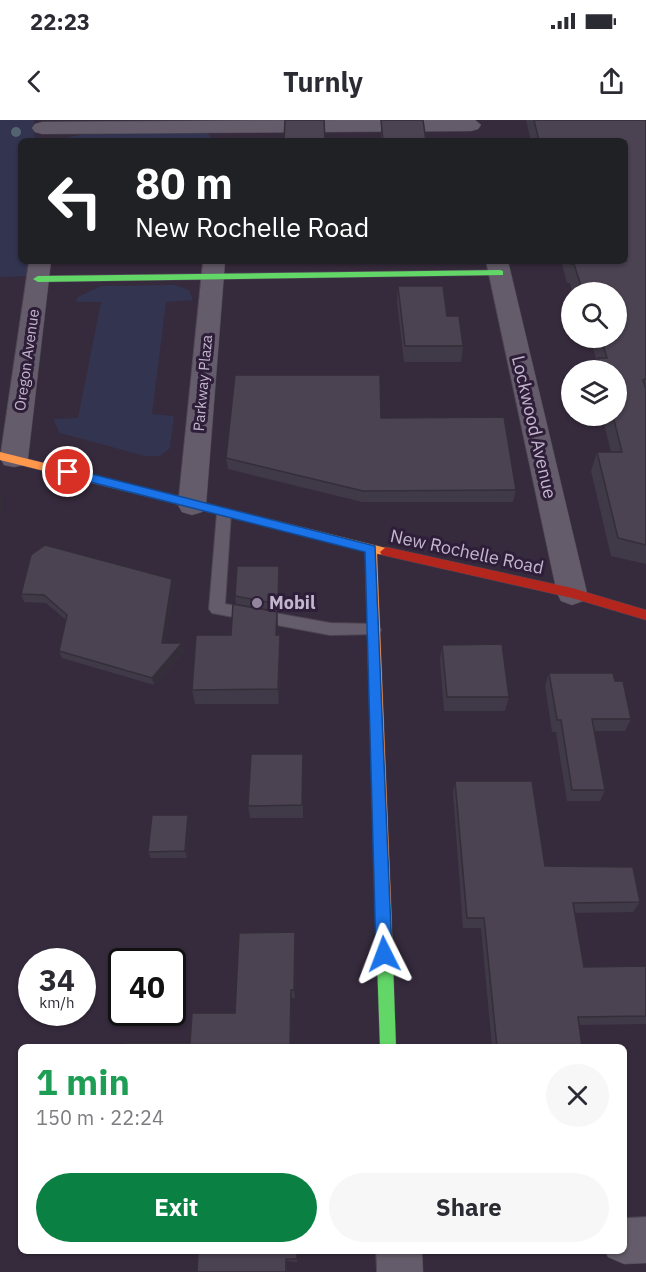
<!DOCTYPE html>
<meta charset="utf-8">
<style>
body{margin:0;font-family:"IBM Plex Sans",sans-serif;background:#f7f7f7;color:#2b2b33;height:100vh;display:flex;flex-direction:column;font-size:22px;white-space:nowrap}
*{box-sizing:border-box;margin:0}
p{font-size:20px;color:#7c7c81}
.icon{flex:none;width:33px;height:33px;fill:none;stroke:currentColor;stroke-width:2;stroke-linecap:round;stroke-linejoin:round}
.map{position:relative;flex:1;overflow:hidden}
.side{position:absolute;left:18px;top:924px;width:609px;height:210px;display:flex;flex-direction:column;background:#fff;border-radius:9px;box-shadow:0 2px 4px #0004}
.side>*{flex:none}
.banner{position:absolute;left:18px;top:18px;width:610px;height:126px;border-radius:9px;box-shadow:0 2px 4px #0004;background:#202124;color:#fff;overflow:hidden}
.fabs{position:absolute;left:561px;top:162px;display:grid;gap:12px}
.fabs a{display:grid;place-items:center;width:66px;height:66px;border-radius:50%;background:#fff;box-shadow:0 2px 4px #0004;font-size:30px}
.speed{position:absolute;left:18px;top:828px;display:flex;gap:12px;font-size:30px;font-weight:700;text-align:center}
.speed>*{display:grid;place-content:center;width:78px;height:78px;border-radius:50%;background:#fff;box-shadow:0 2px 4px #0004;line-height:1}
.speed small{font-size:15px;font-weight:400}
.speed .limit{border:3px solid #111;border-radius:9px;background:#fff;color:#111}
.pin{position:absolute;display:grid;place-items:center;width:51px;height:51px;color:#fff;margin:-26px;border:3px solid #fff;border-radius:50%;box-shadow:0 2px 6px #0007}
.me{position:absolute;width:66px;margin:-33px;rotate:357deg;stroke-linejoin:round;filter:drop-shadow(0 0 4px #0008)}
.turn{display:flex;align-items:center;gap:21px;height:126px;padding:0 18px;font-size:27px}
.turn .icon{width:78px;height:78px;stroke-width:2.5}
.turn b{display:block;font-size:42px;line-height:51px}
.round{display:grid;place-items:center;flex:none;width:63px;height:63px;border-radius:32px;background:#f7f7f7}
.summary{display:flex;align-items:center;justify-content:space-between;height:102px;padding:0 18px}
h1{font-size:36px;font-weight:800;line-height:45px;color:#1e9e55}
.button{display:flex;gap:12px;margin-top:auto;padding:12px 18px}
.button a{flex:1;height:69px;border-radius:36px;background:#0b8043;color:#fff;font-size:24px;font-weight:800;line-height:69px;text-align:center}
.button a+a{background:#f7f7f7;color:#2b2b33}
.status{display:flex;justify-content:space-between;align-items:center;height:42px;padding:0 30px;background:#fff;direction:ltr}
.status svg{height:16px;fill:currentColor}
header{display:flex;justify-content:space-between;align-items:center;height:78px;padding:0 18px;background:#fff;font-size:27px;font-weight:800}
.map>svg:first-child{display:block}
.green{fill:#33344f}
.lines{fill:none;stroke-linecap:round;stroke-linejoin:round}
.lane-casing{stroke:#4f4653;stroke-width:2}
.street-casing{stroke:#4f4653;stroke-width:1}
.fast-casing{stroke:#504656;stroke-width:1}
.slow-casing{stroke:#504656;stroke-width:1}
.jam-casing{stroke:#504656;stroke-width:1}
.lane{fill:#645c6a;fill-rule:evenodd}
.street{fill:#645c6a;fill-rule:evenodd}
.fast{fill:#63d668;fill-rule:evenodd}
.slow{fill:#ff974d;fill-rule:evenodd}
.jam{fill:#b3261e;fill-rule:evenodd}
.tree{fill:#536473}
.wall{fill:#403947}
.shaded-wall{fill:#342e39}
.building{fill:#4b4252;stroke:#342e39;stroke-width:1.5}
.route{fill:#1a73e8;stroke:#114b97;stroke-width:1.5}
.poi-dot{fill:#92859b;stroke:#2e1e39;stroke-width:2}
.labels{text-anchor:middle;stroke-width:6;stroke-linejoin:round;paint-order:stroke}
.far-street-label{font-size:15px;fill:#c4b6cd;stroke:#2e1e39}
.street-label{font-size:18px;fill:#c4b6cd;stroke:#2e1e39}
.poi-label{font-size:18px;font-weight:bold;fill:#c4b6cd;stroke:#2e1e39;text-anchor:start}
</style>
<div class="status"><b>22:23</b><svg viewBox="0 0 49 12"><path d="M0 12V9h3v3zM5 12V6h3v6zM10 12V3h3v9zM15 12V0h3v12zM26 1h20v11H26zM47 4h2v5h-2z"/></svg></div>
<header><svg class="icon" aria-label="back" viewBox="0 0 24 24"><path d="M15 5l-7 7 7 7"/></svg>Turnly<svg class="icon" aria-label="share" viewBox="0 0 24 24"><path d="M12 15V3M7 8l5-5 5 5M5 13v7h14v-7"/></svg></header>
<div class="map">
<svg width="646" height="1152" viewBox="0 0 646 1152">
<rect width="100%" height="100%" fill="#362b3d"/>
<g class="green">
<polygon points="0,0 34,0 35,21 21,21 21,141 28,141 27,156 0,157"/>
<path d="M 202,12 L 209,14 L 212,21 L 61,21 C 75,8 177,12 202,12 Z"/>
<polygon points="175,165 189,170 193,180 166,182 152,294 174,296 170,328 160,336 145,336 60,313 53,299 78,298 101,182 76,182 78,177 101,166"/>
</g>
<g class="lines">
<g class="lane-casing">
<polygon id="lane" points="224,388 231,393 225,484 330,503 373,504 379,506 381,510 379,514 330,515 212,493 209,489 217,393"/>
</g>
<g class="street-casing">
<g id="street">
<polygon points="341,0 475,0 481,5 478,9 471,11 42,14 35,12 32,8 35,4 42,2"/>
<polygon points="29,141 51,141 28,338 24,345 14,347 4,345 0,338"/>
<polygon points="203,141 225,141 206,385 202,392 192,395 182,392 178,385"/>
<polygon points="486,141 508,141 587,473 583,481 572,485 561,481 557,473"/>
<polygon points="646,1097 646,1143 624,1144 608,1137 605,1131 624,1131 624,1098"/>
<polygon points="376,1131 422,1131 423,1152 377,1152"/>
</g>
</g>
<g class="fast-casing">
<g id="fast">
<polygon points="500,150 503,151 503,155 38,162 33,159 38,156"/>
<polygon points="383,776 388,778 391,783 396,927 380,927 375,783 378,778"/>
</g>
</g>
<g class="slow-casing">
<polygon id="slow" points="0,332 390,429 392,432 390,435 377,434 391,783 388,788 383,790 378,788 375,783 365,431 0,340"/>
</g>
<g class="jam-casing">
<polygon id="jam" points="386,427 572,468 646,490 646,500 572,478 382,435 380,432"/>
</g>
<use href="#lane" class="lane"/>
<use href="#street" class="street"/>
<use href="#fast" class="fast"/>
<use href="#slow" class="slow"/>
<use href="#jam" class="jam"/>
</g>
<circle class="tree" cx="16" cy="12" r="5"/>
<g class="wall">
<polygon points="381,0 426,21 381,21"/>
<polygon points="526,0 646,0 646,444 611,436 591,351 597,332 611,332 602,296 616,296 616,250 595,250 597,242 590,218 616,218 616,172 572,172 570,163 567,163 561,141 626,141 626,21 531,21"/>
<polygon points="398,166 447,196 463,226 461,242 404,242 397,182"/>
<polygon points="381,298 516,370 513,382 362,382 228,349 226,338"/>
<polygon points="279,446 279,491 236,484 235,476"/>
<polygon points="172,459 174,467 165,523 182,523 184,531 154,565 62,538 59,531 66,500 46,483 24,482 21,474"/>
<polygon points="277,492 278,515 280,530 279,584 195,584 192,570 231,515"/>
<polygon points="442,525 509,577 505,591 444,591 440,539"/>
<polygon points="549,553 615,561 631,599 625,611 594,611 605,670 600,681 567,681 556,612 552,612 545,566"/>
<polygon points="303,634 303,698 250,698 248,686"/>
<polygon points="455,661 545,746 640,782 633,792 574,793 584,847 646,846 646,904 579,905 582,927 492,927 481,808 463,808 453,673"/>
<polygon points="188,695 190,702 187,738 151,738 148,732"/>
<polygon points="295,812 296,822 295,878 292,878 291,927 124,927 190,923 235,893"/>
<polygon points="163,1131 298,1131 297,1142 287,1141 287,1152 197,1152 198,1133 167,1133"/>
</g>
<g class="shaded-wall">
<polygon points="0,373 4,383 0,396"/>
<polygon points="172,459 174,467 164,531 162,523"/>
<polygon points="277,492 278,508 277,530 276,515"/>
<polygon points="280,515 280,530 279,584 278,569"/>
<polygon points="182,523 184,531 154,565 152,558"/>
<polygon points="188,695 190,702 187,738 185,731"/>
<polygon points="295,812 296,822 295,878 294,870"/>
<polygon points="291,870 292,878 291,927 290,927"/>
</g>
<g class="building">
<polygon points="285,0 324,0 325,21 284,21"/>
<polygon points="381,0 423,0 426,21 383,21"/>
<polygon points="534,0 646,0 646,259 643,260 646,269 646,425 618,418 597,332 622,332 613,296 616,296 616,250 602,250 598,238 607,238 601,218 616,218 616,172 583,172 574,144 571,144 571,141 626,141 626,21 539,21"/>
<polygon points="398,166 443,166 447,196 459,196 463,226 405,226"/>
<polygon points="235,255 380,255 381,298 504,297 516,370 363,371 226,338"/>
<polygon points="45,425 172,459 162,523 182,523 152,558 59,531 67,495 44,475 21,474 31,435"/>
<polygon points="237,446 279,446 278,484 235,476"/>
<polygon points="233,484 277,492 276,515 280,515 278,569 192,570 196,515 231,515"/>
<polygon points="502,524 509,577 447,577 442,525"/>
<polygon points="549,553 613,553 615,561 623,561 631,599 592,599 605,670 572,670 561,600 557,600"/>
<polygon points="251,634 303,634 302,685 248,686"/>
<polygon points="455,661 532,661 545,746 633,747 640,782 573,783 584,847 646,846 646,896 578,897 582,927 497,927 484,798 467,798"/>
<polygon points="152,695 188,695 185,731 148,732"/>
<polygon points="295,812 294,870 291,870 290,927 124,927 124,923 190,923 192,893 235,893 239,813"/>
<polygon points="198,1131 297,1131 297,1139 286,1139 286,1152 197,1152"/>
</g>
<polygon class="route" points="68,348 375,426 392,834 390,839 384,842 378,839 376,834 365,432 63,355 62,352"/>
<circle class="poi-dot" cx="257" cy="483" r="6"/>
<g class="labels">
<g class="far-street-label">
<text transform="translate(27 240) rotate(-82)" y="5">Oregon Avenue</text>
<text transform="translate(203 263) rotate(-85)" y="5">Parkway Plaza</text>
</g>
<g class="street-label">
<text transform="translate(534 307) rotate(77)" y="6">Lockwood Avenue</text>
<text transform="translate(467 432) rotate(12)" y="6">New Rochelle Road</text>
</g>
<g class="poi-label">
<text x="269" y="489">Mobil</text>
</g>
</g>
</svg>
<div class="fabs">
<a><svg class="icon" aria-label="search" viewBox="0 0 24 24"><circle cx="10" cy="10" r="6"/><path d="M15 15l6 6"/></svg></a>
<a><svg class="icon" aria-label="layers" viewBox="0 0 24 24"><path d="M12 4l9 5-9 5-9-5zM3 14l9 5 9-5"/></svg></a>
</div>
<div class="speed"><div>34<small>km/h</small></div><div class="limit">40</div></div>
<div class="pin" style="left:68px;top:352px;background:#d93025"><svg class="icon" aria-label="arrive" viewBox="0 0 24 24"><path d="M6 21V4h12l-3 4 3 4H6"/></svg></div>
<svg class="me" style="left:384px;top:834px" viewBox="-20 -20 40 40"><path d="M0-17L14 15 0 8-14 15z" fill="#1a73e8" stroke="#fff" stroke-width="4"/></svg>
<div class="banner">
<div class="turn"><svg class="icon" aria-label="left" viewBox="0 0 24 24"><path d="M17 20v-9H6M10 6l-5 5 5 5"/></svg><div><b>80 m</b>New Rochelle Road</div></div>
</div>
<section class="side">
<div class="summary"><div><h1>1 min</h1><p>150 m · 22:24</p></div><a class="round"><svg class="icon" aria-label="close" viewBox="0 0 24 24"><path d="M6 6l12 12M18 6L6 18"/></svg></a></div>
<div class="button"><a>Exit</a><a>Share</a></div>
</section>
</div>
